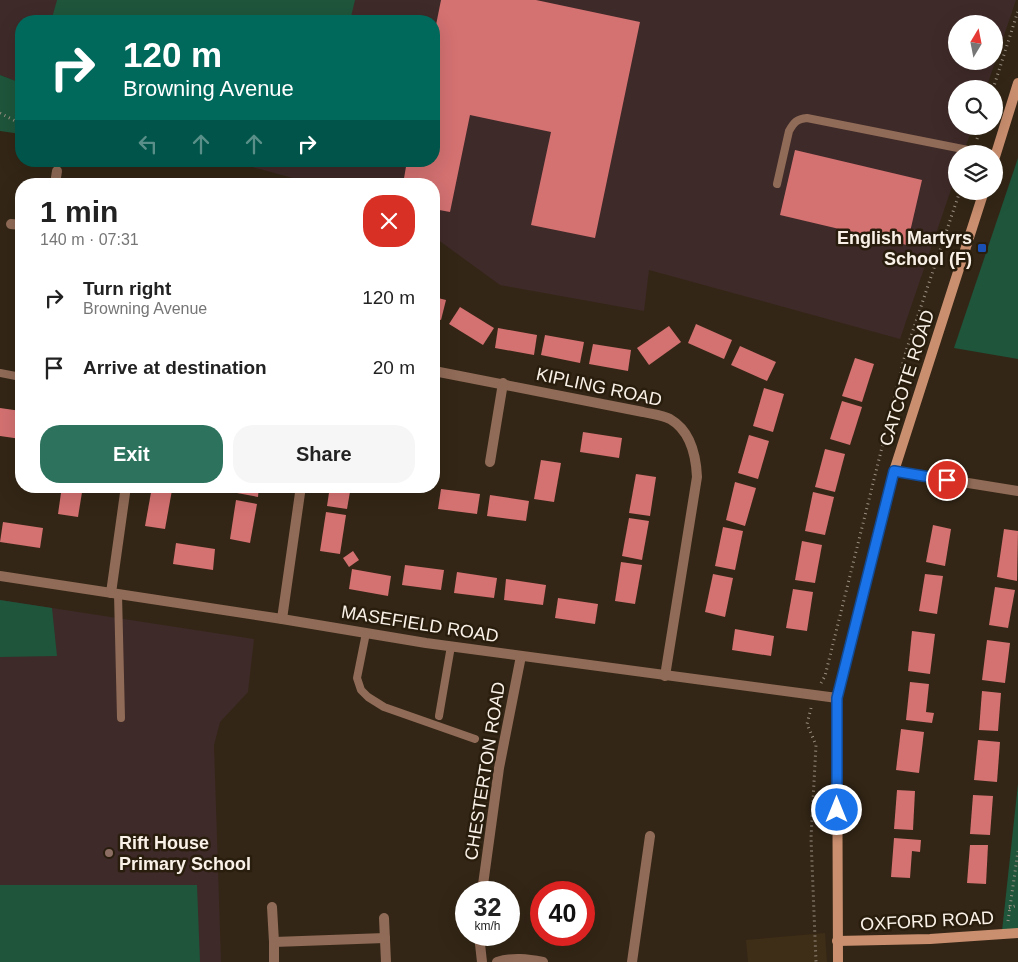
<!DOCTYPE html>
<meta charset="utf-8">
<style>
body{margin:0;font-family:Helvetica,sans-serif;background:#f6f6f6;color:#222;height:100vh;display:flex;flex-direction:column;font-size:19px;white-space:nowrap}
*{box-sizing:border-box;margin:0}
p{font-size:16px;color:#767676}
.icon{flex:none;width:28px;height:28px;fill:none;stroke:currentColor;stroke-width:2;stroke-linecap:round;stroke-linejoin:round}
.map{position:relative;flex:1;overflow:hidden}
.panel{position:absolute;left:15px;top:178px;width:425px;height:315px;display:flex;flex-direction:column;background:#fff;border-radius:20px;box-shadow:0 5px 20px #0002}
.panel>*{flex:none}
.top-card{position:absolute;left:15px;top:15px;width:425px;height:152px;border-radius:20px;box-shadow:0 5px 20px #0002;background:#00695c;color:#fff;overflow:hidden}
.needle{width:32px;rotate:10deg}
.buttons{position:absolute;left:948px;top:15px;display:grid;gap:10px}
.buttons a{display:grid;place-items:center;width:55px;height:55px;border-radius:50%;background:#fff;box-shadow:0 5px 20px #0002;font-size:25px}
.speed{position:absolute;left:455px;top:881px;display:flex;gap:10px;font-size:25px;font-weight:700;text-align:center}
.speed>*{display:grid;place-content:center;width:65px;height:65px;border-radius:50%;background:#fff;box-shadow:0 5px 20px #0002;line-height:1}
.speed small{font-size:12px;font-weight:400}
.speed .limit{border:8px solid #d22;background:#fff;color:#111}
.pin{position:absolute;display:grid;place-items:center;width:42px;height:42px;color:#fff;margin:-21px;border:2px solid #fff;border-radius:50%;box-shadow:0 1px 5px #0007}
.me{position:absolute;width:55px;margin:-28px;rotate:0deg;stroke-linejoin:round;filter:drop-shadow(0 0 4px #0008)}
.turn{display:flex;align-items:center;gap:18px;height:105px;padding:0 25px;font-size:22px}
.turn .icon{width:65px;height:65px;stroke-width:2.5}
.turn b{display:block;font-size:35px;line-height:42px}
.lanes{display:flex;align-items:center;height:48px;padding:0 25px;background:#0003;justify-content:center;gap:25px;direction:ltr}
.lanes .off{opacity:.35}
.round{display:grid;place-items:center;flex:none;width:52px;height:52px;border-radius:20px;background:#f6f6f6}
.headline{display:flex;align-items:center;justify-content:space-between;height:85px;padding:0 25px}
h1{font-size:30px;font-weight:700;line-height:38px}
.button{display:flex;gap:10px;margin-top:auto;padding:10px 25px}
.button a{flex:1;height:58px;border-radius:20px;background:#2c725d;color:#fff;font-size:20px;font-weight:700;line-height:58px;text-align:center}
.button a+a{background:#f6f6f6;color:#222}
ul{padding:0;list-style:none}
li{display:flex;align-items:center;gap:15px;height:70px;padding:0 25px}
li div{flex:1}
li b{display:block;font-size:19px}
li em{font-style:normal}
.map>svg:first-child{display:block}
.built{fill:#3e2d17}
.education{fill:#3e2a29;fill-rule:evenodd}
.green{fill:#1e553b}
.building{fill:#d47171}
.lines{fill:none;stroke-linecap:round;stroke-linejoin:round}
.path{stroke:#9a9083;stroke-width:3;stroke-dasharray:1 4;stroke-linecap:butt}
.lane{stroke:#906b57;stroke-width:8}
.street{stroke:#906b57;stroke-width:10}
.secondary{stroke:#ca8f6f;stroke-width:10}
.route-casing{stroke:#114b97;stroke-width:12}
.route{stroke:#1a73e8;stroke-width:9}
.transit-dot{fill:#1a4fb4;stroke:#291d0d;stroke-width:2}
.education-dot{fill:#8d6e63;stroke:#291d0d;stroke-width:2}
.labels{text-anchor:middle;stroke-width:5;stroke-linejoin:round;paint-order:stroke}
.poi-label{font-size:18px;font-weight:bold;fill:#faf2e8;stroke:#291d0d;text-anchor:end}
.street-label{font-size:18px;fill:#faf2e8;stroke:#291d0d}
</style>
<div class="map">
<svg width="1018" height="962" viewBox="0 0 1018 962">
<rect width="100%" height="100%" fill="#332616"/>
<polygon class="built" points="825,933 827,962 748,962 746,940"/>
<g class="education">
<path d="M 0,0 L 1016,0 L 986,89 L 956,89 L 956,126 L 973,126 L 963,154 L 956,154 L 956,175 L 900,339 L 649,270 L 644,311 L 500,285 L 434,237 L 434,184 L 315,184 L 230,161 L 434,161 L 434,21 L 21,21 L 21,83 L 0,75 ZM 956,24 L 994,24 L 994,61 L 956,61 Z"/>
<polygon points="0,600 254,639 248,692 220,722 214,745 221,962 0,962"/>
</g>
<g class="green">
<polygon points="57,0 355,0 350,21 66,21 52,18"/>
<polygon points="0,75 21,83 21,134 0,131"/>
<polygon points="1018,158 1018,359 954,348"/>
<polygon points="0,600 52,608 57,656 0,657"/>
<polygon points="1018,784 1018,930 1002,931"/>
<polygon points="0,885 197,885 200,962 0,962"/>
</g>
<g class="building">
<polygon points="441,0 536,0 640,22 595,238 531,225 551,132 470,115 450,212 434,209 434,184 403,184 407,161 434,161 434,35"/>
<polygon points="795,150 922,180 907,245 780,215"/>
<polygon points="434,297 446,300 441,320 434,318"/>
<polygon points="460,307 494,328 483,345 449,324"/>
<polygon points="696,324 732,340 724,359 688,343"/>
<polygon points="669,326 681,342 649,365 637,348"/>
<polygon points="498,328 537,335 534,355 495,348"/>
<polygon points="545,335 584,342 580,363 541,355"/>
<polygon points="593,344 631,350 628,371 589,364"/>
<polygon points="740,346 776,362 767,381 731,365"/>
<polygon points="855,358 874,364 862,402 842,396"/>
<polygon points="764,388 784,394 773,432 753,426"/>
<polygon points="842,401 862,407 850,445 830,439"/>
<polygon points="0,408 21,411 21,439 0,436"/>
<polygon points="583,432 622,438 619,458 580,452"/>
<polygon points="749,435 769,441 758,479 738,473"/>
<polygon points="434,437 440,438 435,472 434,472"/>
<polygon points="825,449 845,454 835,492 815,487"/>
<polygon points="541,460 561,463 554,502 534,499"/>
<polygon points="636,474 656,477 650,516 629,513"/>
<polygon points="735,482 756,488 745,526 726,520"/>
<polygon points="62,486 83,486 78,517 58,514"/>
<polygon points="238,486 259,486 258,497 237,493"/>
<polygon points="330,486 351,486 347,509 327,506"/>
<polygon points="152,487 172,490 165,529 145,526"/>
<polygon points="441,489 480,494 477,514 438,509"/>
<polygon points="813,492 834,497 825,535 805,531"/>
<polygon points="490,495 529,501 526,521 487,516"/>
<polygon points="236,500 257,504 250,543 230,539"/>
<polygon points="326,512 346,515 340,554 320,551"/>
<polygon points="629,518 649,521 642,560 622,556"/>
<polygon points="3,522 43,528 40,548 0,542"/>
<polygon points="933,525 951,529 945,566 926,562"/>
<polygon points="723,527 743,531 735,570 715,566"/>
<polygon points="1004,529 1018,531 1017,581 997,577"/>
<polygon points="802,541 822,545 815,583 795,580"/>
<polygon points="176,543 215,549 213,570 173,564"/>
<polygon points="353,551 359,560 349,567 343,558"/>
<polygon points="621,562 642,565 635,604 615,601"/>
<polygon points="405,565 444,570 441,590 402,585"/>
<polygon points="352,569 391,576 388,596 349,589"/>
<polygon points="457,572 497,578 494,598 454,593"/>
<polygon points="713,574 733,578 725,617 705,612"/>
<polygon points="925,574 943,576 937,614 919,611"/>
<polygon points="506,579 546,585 543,605 504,600"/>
<polygon points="995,587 1015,590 1008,628 989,625"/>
<polygon points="793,589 813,592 807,631 786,628"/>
<polygon points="558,598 598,604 595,624 555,618"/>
<polygon points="735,629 774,636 771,656 732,650"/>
<polygon points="912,631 935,634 930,674 908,671"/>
<polygon points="987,640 1010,643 1005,683 982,680"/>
<polygon points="910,682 929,684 926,712 934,713 932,723 906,720"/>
<polygon points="982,691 1001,693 998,731 979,730"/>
<polygon points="901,729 924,732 919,773 896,770"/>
<polygon points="978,740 1000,742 997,782 974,780"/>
<polygon points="897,790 915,791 913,830 894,829"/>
<polygon points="973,795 993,796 990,835 970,834"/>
<polygon points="894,838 921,840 920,852 912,851 910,878 891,877"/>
<polygon points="970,845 988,845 986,884 967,883"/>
</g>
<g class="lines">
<g class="path">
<polyline points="993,89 1018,11"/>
<polyline points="0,113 21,124"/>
<polyline points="977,139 981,126"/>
<polyline points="821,683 825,676 906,351 960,191"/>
<polyline points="811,708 807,724 816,745 811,838 816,962"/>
<polyline points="1009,908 1018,905"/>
<polyline points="1008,921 1018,851"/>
</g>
<g class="lane">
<path d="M 777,184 L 789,131 C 794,122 797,119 807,118 L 988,154"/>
<polyline points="0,373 21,377"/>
<polyline points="118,594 121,718"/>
<polyline points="366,633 357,678 361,690 368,697 384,707 475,739"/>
<polyline points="439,716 451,646"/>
</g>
<g class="street">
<polyline points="55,184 57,171"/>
<polyline points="11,224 21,225"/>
<path d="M 434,371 L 643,412 C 651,414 662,415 670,419 C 691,431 696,455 697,477 L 665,676"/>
<polyline points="490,462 503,383"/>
<polyline points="894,471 1018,491"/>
<polyline points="0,576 282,619 426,643 837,698"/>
<polyline points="111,593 126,486"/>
<polyline points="282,619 301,486"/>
<polyline points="482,892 499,768 521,656"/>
<polyline points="272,907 274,942 274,962"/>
<polyline points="384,918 386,962"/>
<polyline points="479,935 482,962"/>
<polyline points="274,942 385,938"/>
<path d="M 497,962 C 513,957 528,959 543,962"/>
<polyline points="632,962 650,836"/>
</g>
<g class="secondary">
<polyline points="994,160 1018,83"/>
<polyline points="837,941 930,939 1018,933"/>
<polyline points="838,962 837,698 894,471 984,191"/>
</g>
</g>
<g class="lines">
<g class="route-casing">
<polyline id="route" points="837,810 837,698 894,471 947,480"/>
</g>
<use href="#route" class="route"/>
</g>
<rect class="transit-dot" x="977" y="243" width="10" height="10" rx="2.5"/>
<circle class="education-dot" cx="109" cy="853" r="5"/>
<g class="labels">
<g class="poi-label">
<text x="972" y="244">English Martyrs<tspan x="972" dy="21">School (F)</tspan></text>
<text x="119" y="849" text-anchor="start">Rift House<tspan x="119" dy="21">Primary School</tspan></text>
</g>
<g class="street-label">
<text transform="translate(907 378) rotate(-72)" y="6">CATCOTE ROAD</text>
<text transform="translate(599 387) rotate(12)" y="6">KIPLING ROAD</text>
<text transform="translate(420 624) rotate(9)" y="6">MASEFIELD ROAD</text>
<text transform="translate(485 771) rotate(-81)" y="6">CHESTERTON ROAD</text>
<text transform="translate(927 921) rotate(-3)" y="6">OXFORD ROAD</text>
</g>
</g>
</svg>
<div class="buttons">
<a><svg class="needle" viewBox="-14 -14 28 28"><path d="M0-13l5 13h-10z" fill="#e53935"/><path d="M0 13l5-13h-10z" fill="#767676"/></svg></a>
<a><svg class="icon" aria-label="search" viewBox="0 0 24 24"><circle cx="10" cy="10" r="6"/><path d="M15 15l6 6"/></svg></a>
<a><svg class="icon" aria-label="layers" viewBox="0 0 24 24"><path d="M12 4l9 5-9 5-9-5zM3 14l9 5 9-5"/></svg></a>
</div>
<div class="speed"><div>32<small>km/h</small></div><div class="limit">40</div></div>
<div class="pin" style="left:947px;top:480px;background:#d93025"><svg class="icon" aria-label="arrive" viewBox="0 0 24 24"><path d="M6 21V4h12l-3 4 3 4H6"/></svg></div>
<svg class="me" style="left:837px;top:810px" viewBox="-20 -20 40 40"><circle r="17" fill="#1a73e8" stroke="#fff" stroke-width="3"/><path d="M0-11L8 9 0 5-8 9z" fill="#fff"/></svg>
<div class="top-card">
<div class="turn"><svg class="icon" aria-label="right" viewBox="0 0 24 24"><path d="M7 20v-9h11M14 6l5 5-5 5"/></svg><div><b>120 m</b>Browning Avenue</div></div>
<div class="lanes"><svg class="icon off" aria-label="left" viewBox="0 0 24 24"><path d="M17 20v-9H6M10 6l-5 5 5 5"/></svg><svg class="icon off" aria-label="ahead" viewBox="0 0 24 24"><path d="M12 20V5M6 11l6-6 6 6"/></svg><svg class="icon off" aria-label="ahead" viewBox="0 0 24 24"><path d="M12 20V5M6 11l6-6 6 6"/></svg><svg class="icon" aria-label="right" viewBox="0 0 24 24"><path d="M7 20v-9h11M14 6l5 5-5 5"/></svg></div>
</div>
<section class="panel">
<div class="headline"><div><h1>1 min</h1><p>140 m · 07:31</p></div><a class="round" style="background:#d93025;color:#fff"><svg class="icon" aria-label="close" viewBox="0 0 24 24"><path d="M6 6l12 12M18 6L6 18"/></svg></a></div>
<ul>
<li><svg class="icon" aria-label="right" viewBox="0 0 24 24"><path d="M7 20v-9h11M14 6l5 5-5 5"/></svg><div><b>Turn right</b><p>Browning Avenue</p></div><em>120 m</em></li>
<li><svg class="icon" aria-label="arrive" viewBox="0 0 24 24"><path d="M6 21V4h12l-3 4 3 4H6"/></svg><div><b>Arrive at destination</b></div><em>20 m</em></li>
</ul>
<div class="button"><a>Exit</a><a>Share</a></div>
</section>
</div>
